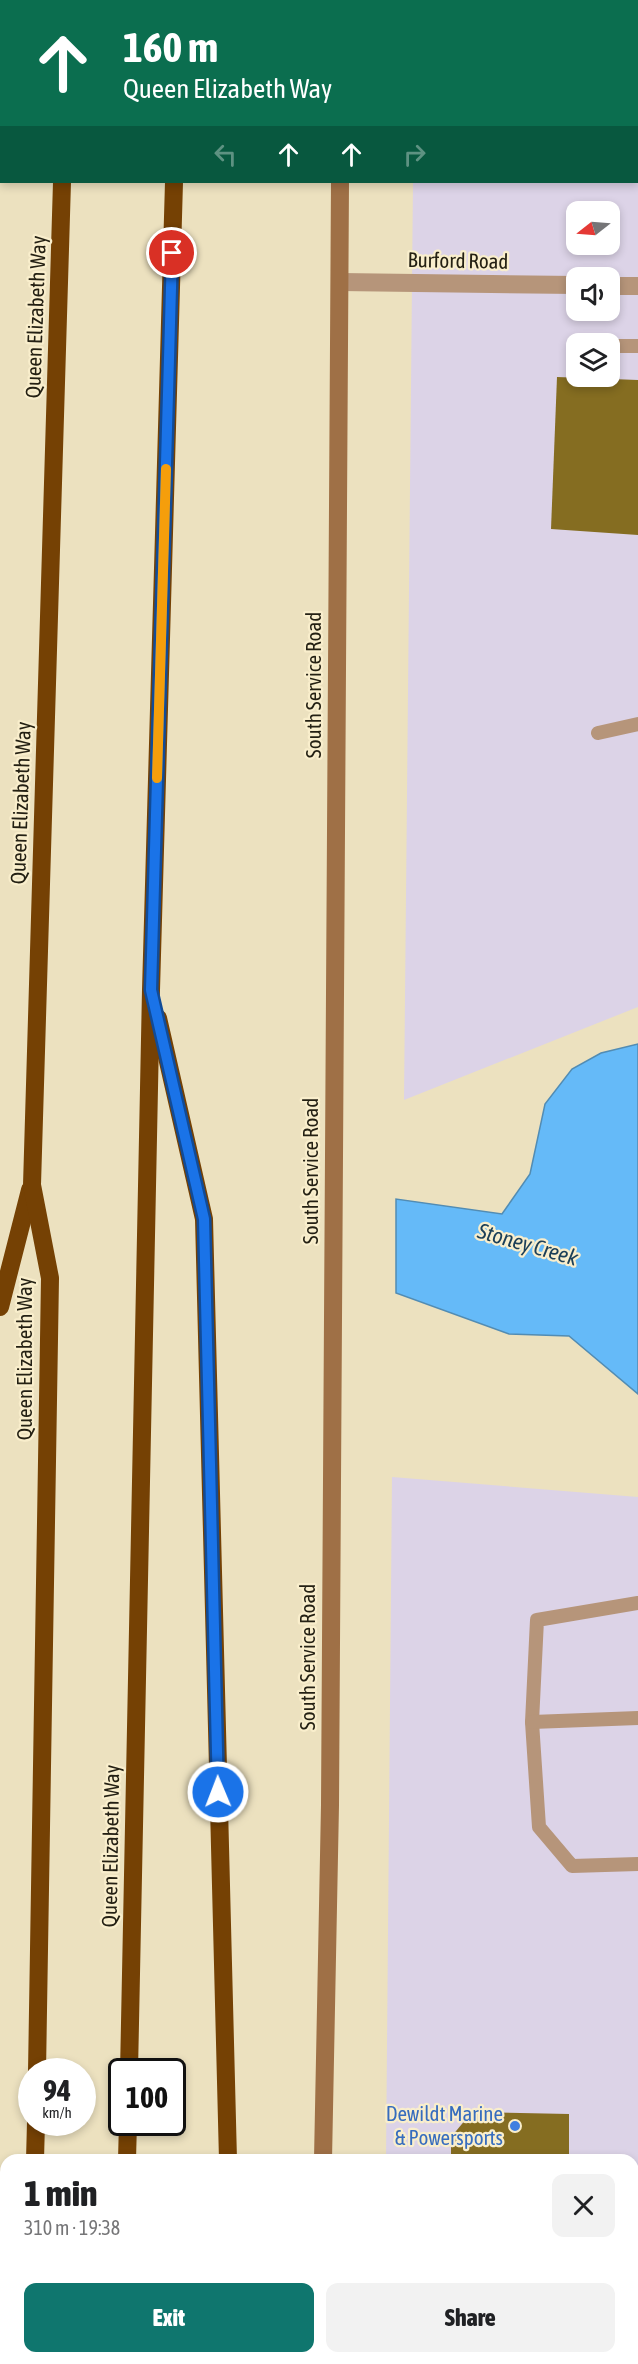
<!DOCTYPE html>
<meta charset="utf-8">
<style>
body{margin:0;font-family:"Asap Condensed",sans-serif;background:#f2f2f2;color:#202124;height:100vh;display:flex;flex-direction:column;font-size:22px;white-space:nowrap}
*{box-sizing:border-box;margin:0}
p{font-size:20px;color:#757577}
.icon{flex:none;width:33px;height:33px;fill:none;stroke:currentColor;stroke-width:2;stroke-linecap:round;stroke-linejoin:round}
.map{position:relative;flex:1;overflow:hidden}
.panel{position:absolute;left:0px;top:2154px;width:639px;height:210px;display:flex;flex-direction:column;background:#fff;border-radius:18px 18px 0 0;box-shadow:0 3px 9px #0003}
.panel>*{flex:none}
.banner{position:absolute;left:0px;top:0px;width:639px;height:183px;box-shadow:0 3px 9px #0003;background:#0b6e4f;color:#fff;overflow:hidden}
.needle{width:39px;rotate:253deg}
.controls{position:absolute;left:566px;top:201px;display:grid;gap:12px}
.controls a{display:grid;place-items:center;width:54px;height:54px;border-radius:12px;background:#fff;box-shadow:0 3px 9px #0003;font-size:30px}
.speed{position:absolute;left:18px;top:2058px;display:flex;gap:12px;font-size:30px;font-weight:700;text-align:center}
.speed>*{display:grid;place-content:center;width:78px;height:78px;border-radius:50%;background:#fff;box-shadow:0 3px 9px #0003;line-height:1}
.speed small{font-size:15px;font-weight:400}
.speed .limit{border:3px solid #111;border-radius:9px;background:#fff;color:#111}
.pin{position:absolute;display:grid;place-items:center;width:51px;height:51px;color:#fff;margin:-26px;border:3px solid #fff;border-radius:50%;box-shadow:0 2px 6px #0007}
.me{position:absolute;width:66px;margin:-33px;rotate:359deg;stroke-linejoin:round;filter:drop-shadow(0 0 4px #0008)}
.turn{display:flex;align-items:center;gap:21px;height:126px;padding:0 24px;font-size:27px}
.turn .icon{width:78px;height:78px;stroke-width:2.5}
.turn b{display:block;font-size:42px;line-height:51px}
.lanes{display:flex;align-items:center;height:57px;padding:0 24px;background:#0003;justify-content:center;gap:30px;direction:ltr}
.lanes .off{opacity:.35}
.round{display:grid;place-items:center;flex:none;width:63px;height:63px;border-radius:12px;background:#f2f2f2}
.summary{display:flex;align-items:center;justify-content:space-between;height:102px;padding:0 24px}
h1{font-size:36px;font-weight:800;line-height:45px}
.button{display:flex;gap:12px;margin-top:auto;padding:12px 24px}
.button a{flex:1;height:69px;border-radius:12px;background:#0f766e;color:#fff;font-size:24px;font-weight:800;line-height:69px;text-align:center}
.button a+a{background:#f2f2f2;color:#202124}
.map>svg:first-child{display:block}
.industrial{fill:#dcd3e7;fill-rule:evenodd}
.water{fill:#65baf8;stroke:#528cb3;stroke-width:1.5}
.building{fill:#856d21}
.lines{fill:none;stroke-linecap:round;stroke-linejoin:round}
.lane{stroke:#b6957a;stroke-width:14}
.street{stroke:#b6957a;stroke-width:18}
.secondary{stroke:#9f7046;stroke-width:18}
.highway{stroke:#754104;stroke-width:18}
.route-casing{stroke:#114b97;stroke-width:15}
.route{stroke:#1a73e8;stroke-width:10}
.slow{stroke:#f59e0b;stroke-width:10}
.shop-dot{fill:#3f7fe0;stroke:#f9eecc;stroke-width:2}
.labels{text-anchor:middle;stroke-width:4.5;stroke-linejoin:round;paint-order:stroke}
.street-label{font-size:21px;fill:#242013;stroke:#f9eecc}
.shop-label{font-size:21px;fill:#366cbe;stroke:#f9eecc;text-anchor:end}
.water-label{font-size:22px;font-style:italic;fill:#1b3f58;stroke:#f9eecc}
</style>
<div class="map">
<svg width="638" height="2364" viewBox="0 0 638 2364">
<rect width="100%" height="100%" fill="#ece1bf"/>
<g class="industrial">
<path d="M 415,0 L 638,0 L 638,1007 L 404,1100 L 413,182 L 638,182 L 638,2 ZM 576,212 L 609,212 L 609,244 L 576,244 ZM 576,278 L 609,278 L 609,310 L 576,310 ZM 576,344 L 609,344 L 609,376 L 576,376 Z"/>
<polygon points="392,1477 638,1497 638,2364 385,2364 385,2358 633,2358 633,2160 386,2160"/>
</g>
<polygon class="water" points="638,1044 638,1394 569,1336 509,1334 396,1293 396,1199 502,1214 530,1174 545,1104 572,1069 601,1053"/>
<g class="building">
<polygon points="557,377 638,380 638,535 551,529"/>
<polygon points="472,2112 569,2114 569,2160 451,2160 451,2137"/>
<polygon points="446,2358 593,2358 593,2364 445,2364"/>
</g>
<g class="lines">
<g class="lane">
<polyline points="609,346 638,346"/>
<polyline points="598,733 638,724"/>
<polyline points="638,1603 537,1620 532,1722 539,1827 572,1866 638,1864"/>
<polyline points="532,1722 638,1718"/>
</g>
<g class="street">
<polyline points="340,282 576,285"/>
<polyline points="609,286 638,286"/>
</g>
<g class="secondary">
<polyline points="341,2 341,0"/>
<polyline points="323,2160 330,1805 340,182"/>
<polyline points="319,2364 319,2358"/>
</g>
<g class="highway">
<polyline points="67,2 67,0"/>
<polyline points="179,2 179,0"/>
<polyline points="158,1018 204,1219 228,2160"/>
<polyline points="0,1307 30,1190"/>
<polyline points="37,2072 50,1278 32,1185 62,182"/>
<polyline points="129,2072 151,990 174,182"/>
<polyline points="35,2160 36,2122"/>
<polyline points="127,2160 128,2122"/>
<polyline points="234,2358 234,2364"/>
<polyline points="32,2364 32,2358"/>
<polyline points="123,2364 123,2358"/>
</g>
</g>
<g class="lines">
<g class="route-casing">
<polyline id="route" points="172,253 151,990 204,1219 218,1792"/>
</g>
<use href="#route" class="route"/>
<polyline class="slow" points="157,778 166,469"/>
</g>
<circle class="shop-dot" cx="515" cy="2126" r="6"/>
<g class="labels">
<g class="street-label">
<text transform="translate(458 261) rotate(1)" y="7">Burford Road</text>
<text transform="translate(36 317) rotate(-88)" y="7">Queen Elizabeth Way</text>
<text transform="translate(314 685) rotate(-90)" y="7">South Service Road</text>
<text transform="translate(21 803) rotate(-88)" y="7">Queen Elizabeth Way</text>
<text transform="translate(311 1171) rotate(-90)" y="7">South Service Road</text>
<text transform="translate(25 1359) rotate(-90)" y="7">Queen Elizabeth Way</text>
<text transform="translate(308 1657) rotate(-90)" y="7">South Service Road</text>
<text transform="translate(111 1846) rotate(-89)" y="7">Queen Elizabeth Way</text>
</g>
<g class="shop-label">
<text x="503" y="2121">Dewildt Marine<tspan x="503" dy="24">&amp; Powersports</tspan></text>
</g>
<g class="water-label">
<text transform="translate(528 1244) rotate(16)" y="8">Stoney Creek</text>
</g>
</g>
</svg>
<div class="controls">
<a><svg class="needle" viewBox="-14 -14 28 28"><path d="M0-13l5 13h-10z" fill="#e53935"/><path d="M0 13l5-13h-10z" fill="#757577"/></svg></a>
<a><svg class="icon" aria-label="sound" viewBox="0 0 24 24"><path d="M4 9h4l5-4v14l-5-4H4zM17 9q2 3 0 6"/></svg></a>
<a><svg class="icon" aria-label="layers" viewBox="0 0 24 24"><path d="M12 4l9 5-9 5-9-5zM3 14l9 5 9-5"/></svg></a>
</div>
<div class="speed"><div>94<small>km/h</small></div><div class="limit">100</div></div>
<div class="pin" style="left:172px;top:253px;background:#d93025"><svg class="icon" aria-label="arrive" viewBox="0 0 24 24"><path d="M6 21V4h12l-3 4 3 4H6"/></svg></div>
<svg class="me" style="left:218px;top:1792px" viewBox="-20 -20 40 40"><circle r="17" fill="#1a73e8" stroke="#fff" stroke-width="3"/><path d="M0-11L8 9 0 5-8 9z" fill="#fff"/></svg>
<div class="banner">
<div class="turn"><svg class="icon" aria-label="ahead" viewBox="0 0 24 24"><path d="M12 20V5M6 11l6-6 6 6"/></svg><div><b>160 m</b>Queen Elizabeth Way</div></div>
<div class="lanes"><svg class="icon off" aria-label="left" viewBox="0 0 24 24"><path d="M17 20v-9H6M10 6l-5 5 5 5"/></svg><svg class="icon" aria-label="ahead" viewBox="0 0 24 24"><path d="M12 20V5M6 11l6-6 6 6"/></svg><svg class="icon" aria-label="ahead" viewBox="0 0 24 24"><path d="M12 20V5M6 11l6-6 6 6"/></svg><svg class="icon off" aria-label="right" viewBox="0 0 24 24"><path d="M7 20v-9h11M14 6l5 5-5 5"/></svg></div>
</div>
<section class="panel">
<div class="summary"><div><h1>1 min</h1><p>310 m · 19:38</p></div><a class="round"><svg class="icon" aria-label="close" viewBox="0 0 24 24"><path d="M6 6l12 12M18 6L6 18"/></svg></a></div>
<div class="button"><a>Exit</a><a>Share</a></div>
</section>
</div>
